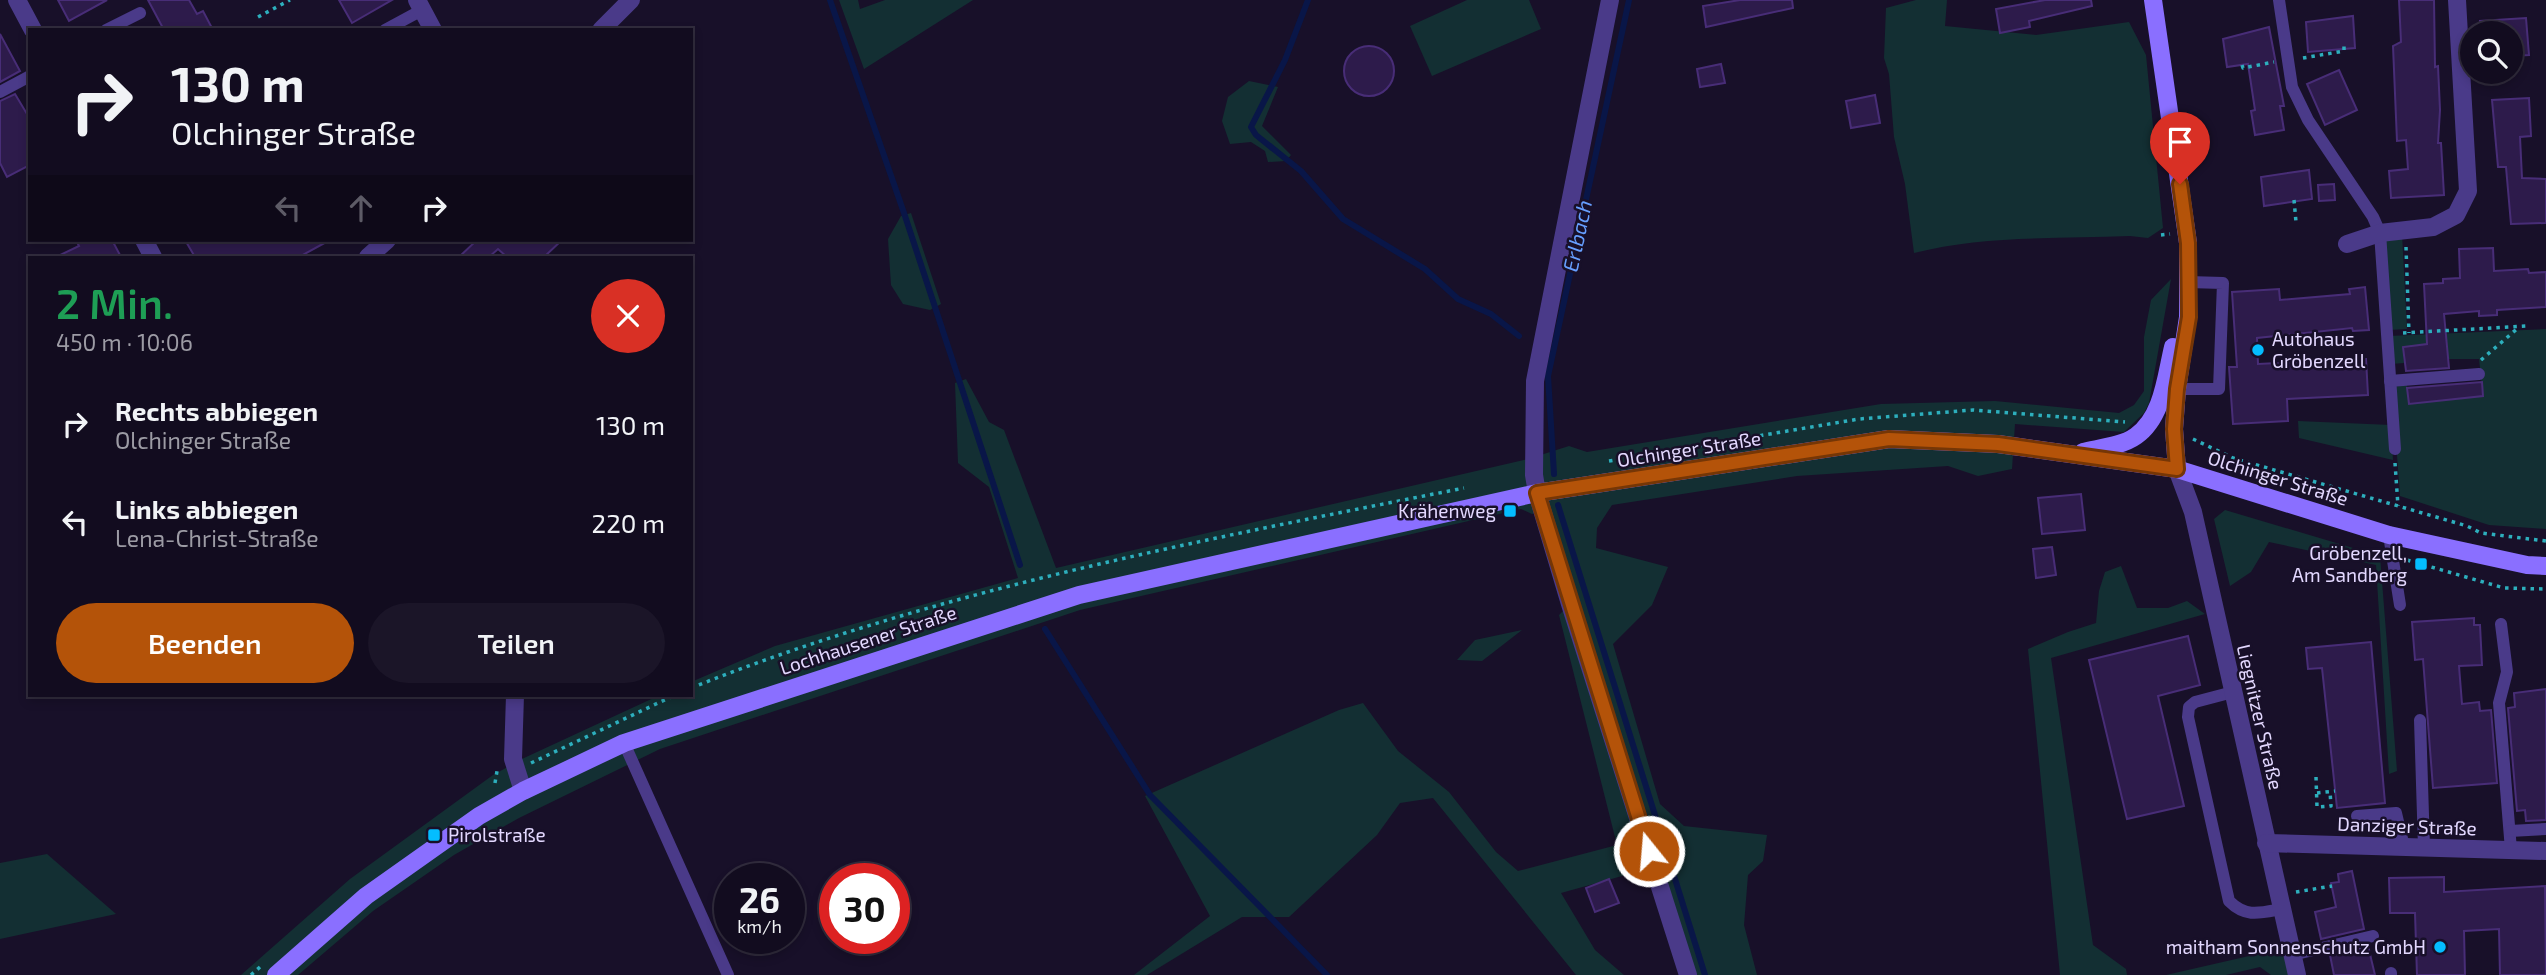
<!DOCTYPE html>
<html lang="de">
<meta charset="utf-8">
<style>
body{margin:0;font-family:"Exo 2",sans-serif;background:#1b1528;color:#f1f3f6;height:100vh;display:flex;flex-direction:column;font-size:26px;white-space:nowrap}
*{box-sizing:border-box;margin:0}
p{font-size:23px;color:#9c9ba4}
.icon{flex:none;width:38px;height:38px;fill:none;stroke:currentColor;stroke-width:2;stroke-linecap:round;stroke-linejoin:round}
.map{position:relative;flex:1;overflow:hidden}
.drawer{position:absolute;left:28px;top:256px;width:665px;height:441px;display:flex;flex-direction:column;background:#120c1f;border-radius:0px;box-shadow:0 4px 10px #0003,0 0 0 2px #312c3d}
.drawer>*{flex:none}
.top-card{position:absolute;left:28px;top:28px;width:665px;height:214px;border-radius:0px;box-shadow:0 4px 10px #0003,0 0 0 2px #312c3d;background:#120c1f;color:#f1f3f6;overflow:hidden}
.tools{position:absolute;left:2460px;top:21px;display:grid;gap:14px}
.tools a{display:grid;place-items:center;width:63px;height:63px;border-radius:50%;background:#120c1f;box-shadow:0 4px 10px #0003,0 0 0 2px #312c3d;font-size:35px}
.speed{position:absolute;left:714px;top:863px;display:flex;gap:14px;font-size:35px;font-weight:700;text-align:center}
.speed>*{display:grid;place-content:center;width:91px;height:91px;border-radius:50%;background:#120c1f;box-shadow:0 4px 10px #0003,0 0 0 2px #312c3d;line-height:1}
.speed small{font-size:18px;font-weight:400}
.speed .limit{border:10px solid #d22;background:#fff;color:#111}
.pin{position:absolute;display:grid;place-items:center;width:60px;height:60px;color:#fff;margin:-72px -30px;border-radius:50% 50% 50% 0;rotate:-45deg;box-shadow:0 0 7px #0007}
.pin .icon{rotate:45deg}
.me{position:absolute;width:77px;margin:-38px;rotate:343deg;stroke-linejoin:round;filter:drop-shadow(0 0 5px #0008)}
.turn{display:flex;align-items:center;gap:24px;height:147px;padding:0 28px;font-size:32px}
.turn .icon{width:91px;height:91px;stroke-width:2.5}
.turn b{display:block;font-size:49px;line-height:60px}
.lanes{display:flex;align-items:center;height:66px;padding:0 28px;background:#0003;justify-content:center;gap:35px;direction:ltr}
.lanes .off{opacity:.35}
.round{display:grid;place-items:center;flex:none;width:74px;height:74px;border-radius:37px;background:#1b1528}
.overview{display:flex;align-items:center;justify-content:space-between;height:119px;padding:0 28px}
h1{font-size:42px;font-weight:600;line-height:52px;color:#1e9e55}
.action{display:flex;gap:14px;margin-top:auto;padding:14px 28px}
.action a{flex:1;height:80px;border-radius:42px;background:#b45309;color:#fff;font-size:28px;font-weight:600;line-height:80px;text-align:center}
.action a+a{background:#1b1528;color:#f1f3f6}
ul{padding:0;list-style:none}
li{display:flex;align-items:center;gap:21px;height:98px;padding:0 28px}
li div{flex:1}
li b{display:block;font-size:26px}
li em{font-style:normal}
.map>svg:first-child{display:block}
.green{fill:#132f33}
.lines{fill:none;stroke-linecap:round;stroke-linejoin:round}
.stream{stroke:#091648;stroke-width:6}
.building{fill:#2d1b4b;stroke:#482d77;stroke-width:2}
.path{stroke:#2dafbd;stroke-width:3.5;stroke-dasharray:3.5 5;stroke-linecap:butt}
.lane{stroke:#4a3a89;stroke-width:12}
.street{stroke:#4a3a89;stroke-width:18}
.secondary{stroke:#8a6fff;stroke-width:18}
.route-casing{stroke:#753606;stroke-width:18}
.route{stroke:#b45309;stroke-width:12}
.poi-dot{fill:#04bdff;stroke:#181029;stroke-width:2.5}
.labels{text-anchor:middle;stroke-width:5;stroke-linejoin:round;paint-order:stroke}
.poi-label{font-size:19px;fill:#e3d8ff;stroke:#181029;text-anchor:end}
.street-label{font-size:19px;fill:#e3d8ff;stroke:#181029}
.water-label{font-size:21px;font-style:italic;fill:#669fff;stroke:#181029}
</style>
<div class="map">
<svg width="2546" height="975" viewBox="0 0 2546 975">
<rect width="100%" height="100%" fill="#181029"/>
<g class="green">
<polygon points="839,0 858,0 860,9 885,0 973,0 864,69"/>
<polygon points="1467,0 1529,0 1541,29 1432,76 1410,26"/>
<path d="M 1916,0 L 1947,0 L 1945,26 L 2036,35 L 2129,22 L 2146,55 L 2163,228 L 2148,238 L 2130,236 C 2059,239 1983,235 1914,253 L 1905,184 L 1894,137 L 1889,74 L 1884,58 L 1886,8 Z"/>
<polygon points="1249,81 1278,87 1262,126 1291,155 1286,161 1268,162 1265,151 1251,142 1230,144 1222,121 1228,97"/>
<polygon points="911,213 941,304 930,310 903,304 891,285 888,239 901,216"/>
<polygon points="2402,234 2407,329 2388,330 2384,235"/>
<polygon points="2171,279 2149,403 2144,413 2124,432 2015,424 2012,469 1978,476 1948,466 1797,476 1612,505 1597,528 1596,548 1668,567 1652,605 1613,644 1660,804 1684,826 1767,835 1763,861 1748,875 1744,925 1757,975 1693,975 1658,866 1561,893 1595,950 1624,975 1576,975 1433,798 1400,803 1377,835 1289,917 1242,917 1147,975 1134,975 1210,916 1145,796 1339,710 1363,703 1398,751 1449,792 1496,852 1518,871 1617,845 1559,615 1570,604 1550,509 1532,514 1521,509 1080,610 660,749 519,818 454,855 373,911 298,975 241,975 350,879 493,775 524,758 660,695 691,695 691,682 775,646 1018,578 989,487 958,463 955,383 966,379 989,422 1004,430 1056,568 1528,459 1569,446 1587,452 1881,404 1995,401 2119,413 2134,405 2144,391 2144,337 2151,300"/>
<polygon points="2546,329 2546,529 2489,525 2400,496 2392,387 2407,385 2409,404 2483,396 2479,359 2448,359 2446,343 2403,347 2404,363 2391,364 2389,336"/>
<polygon points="2298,421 2391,425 2393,460 2299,438"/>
<polygon points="2225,510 2380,556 2397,771 2389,774 2376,565 2269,542 2251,572 2230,586 2214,519"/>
<polygon points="2121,566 2137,608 2168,608 2187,601 2205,614 2051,658 2093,945 2126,969 2127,975 2060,975 2028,649 2068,632 2096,623 2099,591 2105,572"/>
<polygon points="1522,630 1482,661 1457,660 1475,640"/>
<polygon points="47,854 116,914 0,939 0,863"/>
<polygon points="2284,948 2292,975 2271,975 2260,967 2226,975 2166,975"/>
</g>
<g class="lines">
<g class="stream">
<polyline points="830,0 904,213 1020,565"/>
<polyline points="1308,0 1285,60 1251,127 1256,135 1301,171 1343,219 1425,269 1458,299 1491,314 1519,336"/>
<polyline points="1554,474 1548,376 1629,0"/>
<polyline points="1558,505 1705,975"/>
<polyline points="1045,629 1150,795 1327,975"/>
</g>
</g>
<g class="building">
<polygon points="58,0 107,0 69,21"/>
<polygon points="148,0 189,0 197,14 203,11 213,30 164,30"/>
<polygon points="339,0 392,0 352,23"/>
<polygon points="1740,0 1792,0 1793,8 1706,27 1703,6"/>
<polygon points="2045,0 2091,0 2092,6 2029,21 2030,27 2000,33 1996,9"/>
<polygon points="2399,0 2434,0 2435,67 2438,66 2440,110 2438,143 2441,143 2444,195 2391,198 2389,171 2408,169 2406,140 2397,141 2393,46 2401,42"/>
<polygon points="2353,16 2355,48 2308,52 2306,22"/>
<polygon points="2526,18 2529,55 2511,56 2511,33 2481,33 2480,21"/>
<polygon points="2269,27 2284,106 2280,106 2284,130 2255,135 2251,111 2255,110 2248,64 2227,67 2223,39"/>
<polygon points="0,34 20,71 0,82"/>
<circle cx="1369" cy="71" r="25"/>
<polygon points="1721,64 1725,83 1700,87 1697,69"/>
<polygon points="2339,70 2357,110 2325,125 2307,84"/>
<polygon points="15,94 30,119 30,165 7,177 0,163 0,101"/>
<polygon points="1875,95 1880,123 1851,128 1846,101"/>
<polygon points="2529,98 2531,136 2520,137 2522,178 2546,179 2546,223 2511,224 2506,167 2498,167 2492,100"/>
<polygon points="2309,170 2312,199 2264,206 2261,177"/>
<polygon points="2334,184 2335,200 2319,201 2318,185"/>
<polygon points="76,240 112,240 121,257 56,257 79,246"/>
<polygon points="185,240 330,240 299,257 195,257"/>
<polygon points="477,240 562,240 544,257 507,257 498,249 489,257 459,257"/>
<polygon points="2493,248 2494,271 2528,269 2529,273 2546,272 2546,307 2497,310 2497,315 2479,316 2479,311 2444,314 2449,368 2406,371 2403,347 2427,344 2424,284 2443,283 2443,279 2460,278 2459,249"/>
<polygon points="2365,287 2369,330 2353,331 2352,328 2257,338 2258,364 2366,359 2368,395 2287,399 2288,421 2233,424 2229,367 2237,367 2232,292 2279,289 2280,300 2350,294 2349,289"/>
<polygon points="2482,382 2483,396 2409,404 2407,388"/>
<polygon points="2081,494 2085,530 2042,534 2038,498"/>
<polygon points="2052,547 2056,575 2036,578 2033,549"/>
<polygon points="2474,618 2474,625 2480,625 2482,665 2459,666 2462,704 2479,702 2480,711 2491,710 2497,783 2433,788 2423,659 2415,660 2412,622"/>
<polygon points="2188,636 2200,685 2158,696 2184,806 2127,819 2089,660"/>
<polygon points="2371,642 2385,803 2337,808 2322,668 2308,669 2306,648"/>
<polygon points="2546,689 2546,820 2526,821 2525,810 2517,811 2508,708 2515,707 2514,693"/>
<polygon points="2352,871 2364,929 2321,939 2315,912 2336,907 2331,883 2339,882 2338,874"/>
<polygon points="2444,877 2444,892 2545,886 2546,975 2500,975 2499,929 2464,931 2465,975 2417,975 2415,913 2390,913 2389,878"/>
<polygon points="1609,879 1619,903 1595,912 1586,888"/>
<polygon points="2368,946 2375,975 2334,975 2330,955"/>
</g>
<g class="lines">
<g class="path">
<polyline points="258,17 290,0"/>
<polyline points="2303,58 2344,51 2344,46"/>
<polyline points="2242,65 2243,68 2274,62"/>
<polyline points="2294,200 2296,222"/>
<polyline points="2161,235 2170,234"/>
<polyline points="2406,247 2409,333"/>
<polyline points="2403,333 2526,326"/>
<polyline points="2481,360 2518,328"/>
<polyline points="2193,439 2233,458 2467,526 2481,533 2546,541"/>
<polyline points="1609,461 1859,419 1973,410 2125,422"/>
<polyline points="2395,463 2398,506"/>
<polyline points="2407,560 2504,588 2546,589"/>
<path d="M 691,688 C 939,589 1203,540 1464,488"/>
<polyline points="531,763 675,695"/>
<polyline points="2316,777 2317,807 2331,806 2330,791"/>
<polyline points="495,783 497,771"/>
<polyline points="2317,793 2335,791"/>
<polyline points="2296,892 2332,886"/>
<polyline points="251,975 260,967"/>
</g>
<g class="lane">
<polyline points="2279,0 2292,87 2308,120 2373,217 2380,233 2395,449"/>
<polyline points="106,30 140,13"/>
<polyline points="385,30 422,10"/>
<polyline points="0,92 30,76"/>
<polyline points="2390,381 2479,374"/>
<polyline points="2177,389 2219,389 2223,283 2188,282"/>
<polyline points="2389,535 2400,605"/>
<polyline points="2501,624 2507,672 2499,703 2511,850"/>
<path d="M 2233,692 L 2195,702 L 2189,707 L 2188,717 L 2229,901 C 2246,918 2260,913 2282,909"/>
<polyline points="2420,720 2424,847"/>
<polyline points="624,743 728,975"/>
<polyline points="2357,816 2396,813 2404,847"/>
<polyline points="2510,831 2546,829"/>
<polyline points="2292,955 2373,936"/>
<polyline points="2391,973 2391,975"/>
</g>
<g class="street">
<polyline points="17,0 33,30"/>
<polyline points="417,0 433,30"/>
<polyline points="1610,0 1535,381 1534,475 1537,493 1570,604 1688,975"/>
<polyline points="601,30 631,0"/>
<polyline points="144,240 153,257"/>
<polyline points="2347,244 2380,233 2433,227 2456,215 2468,191 2457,0"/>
<polyline points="368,257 387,240"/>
<polyline points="2177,469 2193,512 2297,975"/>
<polyline points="515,695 513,759 523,791"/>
<polyline points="2266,843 2546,851"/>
</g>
<g class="secondary">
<polyline points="2153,0 2188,243 2188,317 2177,389 2174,429 2177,469"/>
<path d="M 2083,452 C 2100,448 2122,446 2136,436 C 2163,417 2166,376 2173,347"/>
<polyline points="276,975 366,896 479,816 523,791 624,743 1079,595 1537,493 1889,439 1998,444 2177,469 2389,535 2527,565 2546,566"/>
</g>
</g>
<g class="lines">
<g class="route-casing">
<polyline id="route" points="1649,851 1537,493 1889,439 1998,444 2177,469 2174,429 2177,389 2189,317 2188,243 2180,184"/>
</g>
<use href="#route" class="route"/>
</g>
<g class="poi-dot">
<circle cx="2258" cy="350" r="7"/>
<rect x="1503" y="504" width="14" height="14" rx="3.5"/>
<rect x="2414" y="557" width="14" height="14" rx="3.5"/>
<rect x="427" y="828" width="14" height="14" rx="3.5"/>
<circle cx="2440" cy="947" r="7"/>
</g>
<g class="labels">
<g class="poi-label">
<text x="2272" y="346" text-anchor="start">Autohaus<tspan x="2272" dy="22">Gröbenzell</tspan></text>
<text x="1496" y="518">Krähenweg</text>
<text x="2407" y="560">Gröbenzell,<tspan x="2407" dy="22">Am Sandberg</tspan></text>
<text x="448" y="842" text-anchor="start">Pirolstraße</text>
<text x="2426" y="954">maitham Sonnenschutz GmbH</text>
</g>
<g class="street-label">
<text transform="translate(1689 449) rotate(-9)" y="7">Olchinger Straße</text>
<text transform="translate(2278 478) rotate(17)" y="7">Olchinger Straße</text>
<text transform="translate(868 640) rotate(-18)" y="7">Lochhausener Straße</text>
<text transform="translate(2260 717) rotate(77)" y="7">Liegnitzer Straße</text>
<text transform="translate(2407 826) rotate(2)" y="7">Danziger Straße</text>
</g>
<g class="water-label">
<text transform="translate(1578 236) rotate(-78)" y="7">Erlbach</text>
</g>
</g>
</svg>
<div class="tools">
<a><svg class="icon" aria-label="search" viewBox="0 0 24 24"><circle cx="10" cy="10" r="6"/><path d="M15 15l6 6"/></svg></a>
</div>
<div class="speed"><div>26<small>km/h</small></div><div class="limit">30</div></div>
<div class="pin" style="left:2180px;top:184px;background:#d93025"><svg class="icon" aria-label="arrive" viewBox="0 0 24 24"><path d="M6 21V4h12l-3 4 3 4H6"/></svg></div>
<svg class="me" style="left:1649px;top:851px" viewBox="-20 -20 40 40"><circle r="17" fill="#b45309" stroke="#fff" stroke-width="3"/><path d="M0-11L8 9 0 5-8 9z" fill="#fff"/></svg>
<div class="top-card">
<div class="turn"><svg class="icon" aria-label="right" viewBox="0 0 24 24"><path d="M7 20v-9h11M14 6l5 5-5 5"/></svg><div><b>130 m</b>Olchinger Straße</div></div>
<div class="lanes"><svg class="icon off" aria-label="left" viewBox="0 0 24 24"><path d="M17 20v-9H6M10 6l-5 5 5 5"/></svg><svg class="icon off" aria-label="ahead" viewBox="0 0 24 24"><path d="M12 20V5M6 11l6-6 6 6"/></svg><svg class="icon" aria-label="right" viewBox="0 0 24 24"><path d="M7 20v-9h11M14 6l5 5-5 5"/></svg></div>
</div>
<section class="drawer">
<div class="overview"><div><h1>2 Min.</h1><p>450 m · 10:06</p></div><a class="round" style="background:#d93025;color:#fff"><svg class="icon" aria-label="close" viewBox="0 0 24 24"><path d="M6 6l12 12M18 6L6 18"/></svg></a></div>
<ul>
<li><svg class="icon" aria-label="right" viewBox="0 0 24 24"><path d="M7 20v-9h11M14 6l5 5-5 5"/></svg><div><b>Rechts abbiegen</b><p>Olchinger Straße</p></div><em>130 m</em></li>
<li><svg class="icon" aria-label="left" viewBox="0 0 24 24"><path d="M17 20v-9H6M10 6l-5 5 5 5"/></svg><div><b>Links abbiegen</b><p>Lena-Christ-Straße</p></div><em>220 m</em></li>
</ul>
<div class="action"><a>Beenden</a><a>Teilen</a></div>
</section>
</div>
